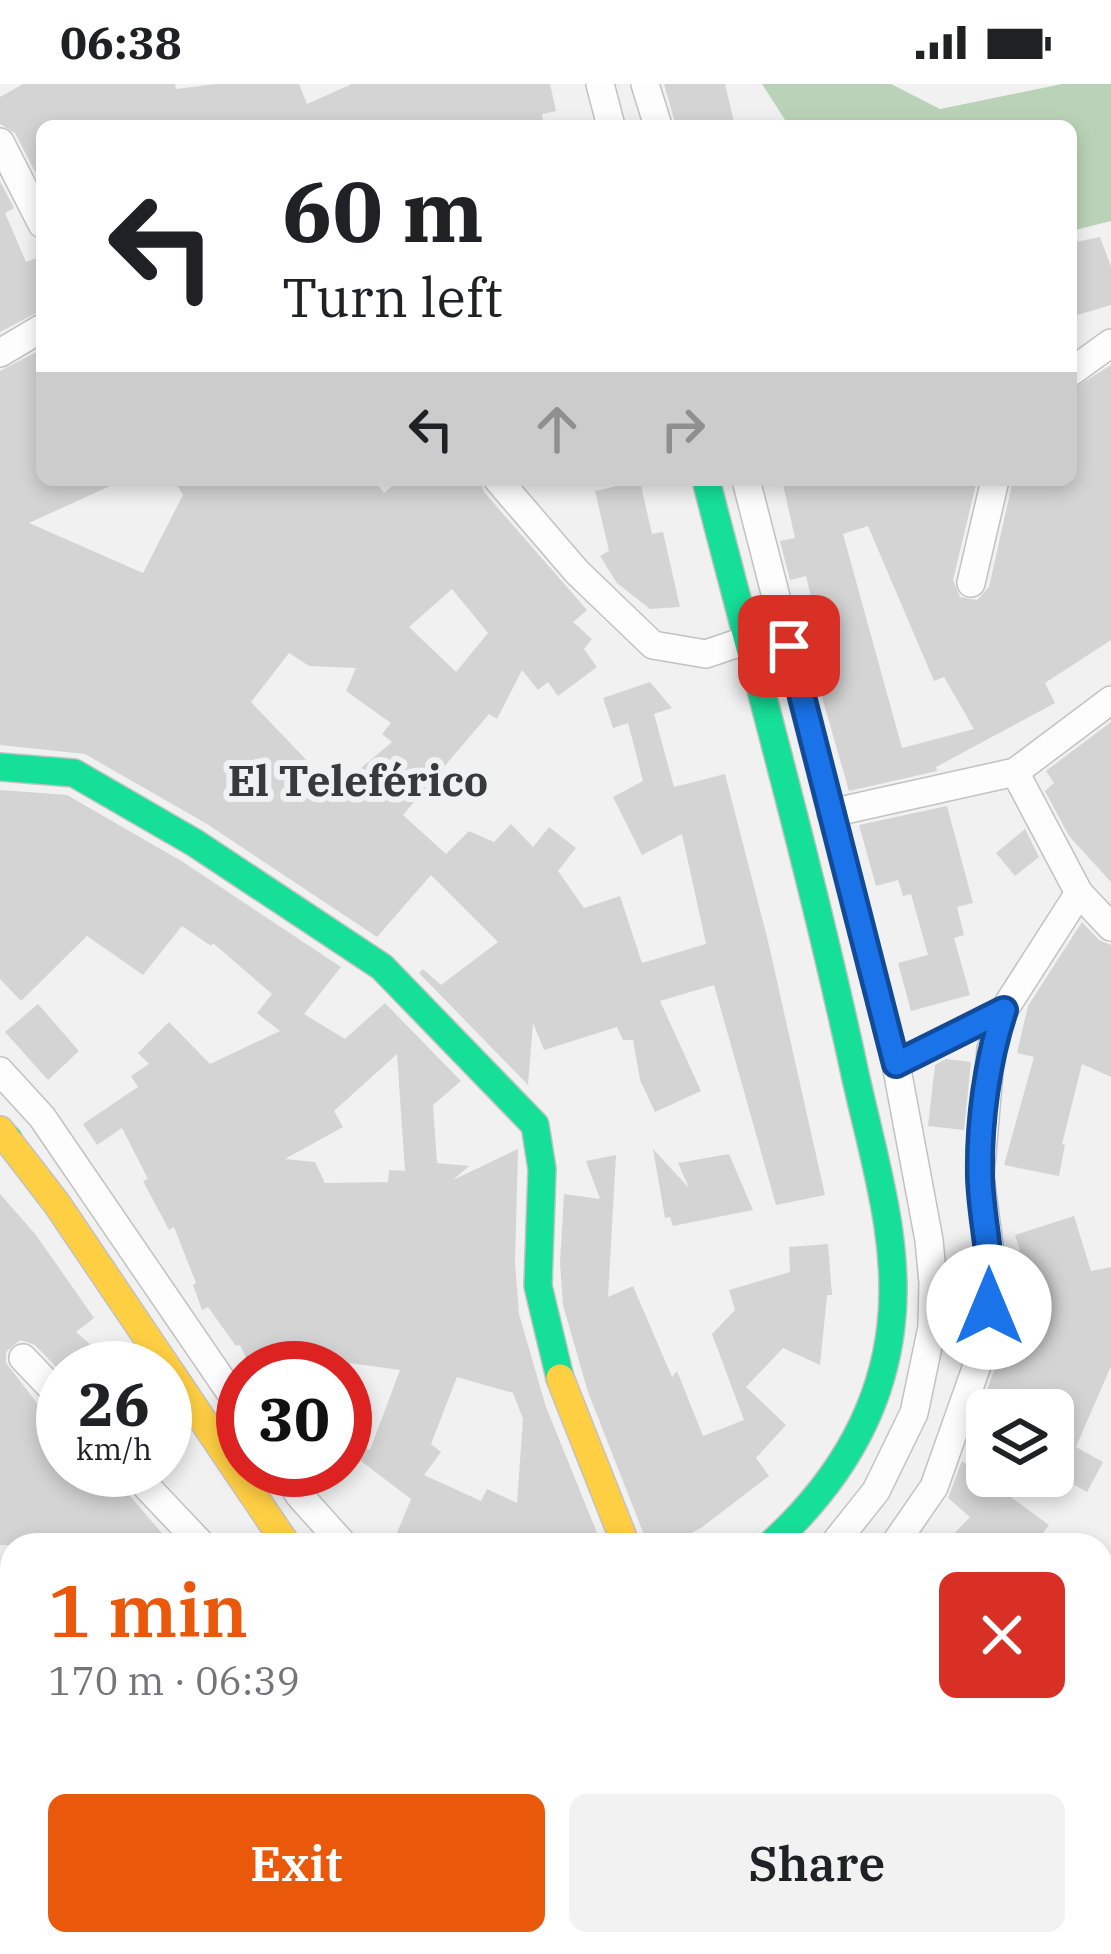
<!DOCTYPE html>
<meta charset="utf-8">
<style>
body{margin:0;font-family:"IBM Plex Serif",serif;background:#f2f2f2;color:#202124;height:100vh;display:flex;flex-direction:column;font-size:45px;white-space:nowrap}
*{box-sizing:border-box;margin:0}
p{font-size:39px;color:#757577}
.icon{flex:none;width:66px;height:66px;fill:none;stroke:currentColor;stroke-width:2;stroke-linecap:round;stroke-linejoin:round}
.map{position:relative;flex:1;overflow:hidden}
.drawer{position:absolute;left:0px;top:1449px;width:1113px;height:423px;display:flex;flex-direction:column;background:#fff;border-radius:36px 36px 0 0;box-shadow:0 6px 18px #0003}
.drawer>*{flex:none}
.guide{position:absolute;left:36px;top:36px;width:1041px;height:366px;border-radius:18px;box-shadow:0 6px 18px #0003;background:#fff;color:#202124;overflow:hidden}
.fabs{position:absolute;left:966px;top:1305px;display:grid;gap:24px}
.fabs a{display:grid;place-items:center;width:108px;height:108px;border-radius:18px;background:#fff;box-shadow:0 6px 18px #0003;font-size:60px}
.speed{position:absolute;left:36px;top:1257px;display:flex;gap:24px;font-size:60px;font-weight:700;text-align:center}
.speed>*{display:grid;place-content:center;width:156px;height:156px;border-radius:50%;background:#fff;box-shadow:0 6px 18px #0003;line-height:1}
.speed small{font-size:30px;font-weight:400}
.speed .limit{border:18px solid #d22;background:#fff;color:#111}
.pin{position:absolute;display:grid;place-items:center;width:102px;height:102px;color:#fff;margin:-51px;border-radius:24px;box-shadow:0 6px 18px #0006}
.me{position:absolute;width:132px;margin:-66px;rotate:0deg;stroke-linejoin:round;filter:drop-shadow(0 0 9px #0008)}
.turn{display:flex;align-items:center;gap:42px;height:252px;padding:0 48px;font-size:54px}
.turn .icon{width:156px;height:156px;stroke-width:2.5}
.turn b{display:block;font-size:84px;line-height:102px}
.lanes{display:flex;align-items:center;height:114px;padding:0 48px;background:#0003;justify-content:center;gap:60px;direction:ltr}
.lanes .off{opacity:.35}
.round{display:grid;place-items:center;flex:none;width:126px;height:126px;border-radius:18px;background:#f2f2f2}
.summary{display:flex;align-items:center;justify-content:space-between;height:204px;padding:0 48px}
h1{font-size:72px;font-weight:600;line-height:90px;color:#ea580c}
.cta{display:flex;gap:24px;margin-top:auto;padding:24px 48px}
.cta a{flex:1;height:138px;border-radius:18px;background:#ea580c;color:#fff;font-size:48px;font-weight:600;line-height:138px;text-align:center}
.cta a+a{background:#f2f2f2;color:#202124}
.status{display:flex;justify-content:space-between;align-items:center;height:84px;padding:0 60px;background:#fff;direction:ltr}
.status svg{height:33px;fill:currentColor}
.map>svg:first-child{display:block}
.forest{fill:#bad3b8}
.building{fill:#d4d4d4;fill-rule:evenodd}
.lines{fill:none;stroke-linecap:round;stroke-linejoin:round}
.street-casing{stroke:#c2c2c3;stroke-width:30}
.fast-casing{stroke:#c2c2c3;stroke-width:30}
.slow-casing{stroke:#c2c2c3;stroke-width:30}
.street{stroke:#fdfdfd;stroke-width:27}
.fast{stroke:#16e098;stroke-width:27}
.slow{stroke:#ffcf43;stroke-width:27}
.route-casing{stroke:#114b97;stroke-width:30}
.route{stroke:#1a73e8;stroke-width:21}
.labels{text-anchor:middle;stroke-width:12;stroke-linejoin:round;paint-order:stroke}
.quarter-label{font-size:42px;font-weight:bold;fill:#38393a;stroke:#f0f1f3}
</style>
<div class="status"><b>06:38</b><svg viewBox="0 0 49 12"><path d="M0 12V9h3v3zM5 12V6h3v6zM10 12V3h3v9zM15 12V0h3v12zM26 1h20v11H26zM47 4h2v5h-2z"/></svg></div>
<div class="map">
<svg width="1111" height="1870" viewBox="0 0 1111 1870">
<rect width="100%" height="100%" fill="#f1f1f2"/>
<g class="forest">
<polygon points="762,0 891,0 940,25 1062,0 1111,0 1111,137 1071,147 1071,42 789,42"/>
<polygon points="1111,1608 1111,1849 1093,1870 909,1870 917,1860 1101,1860 1101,1621"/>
</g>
<g class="building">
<polygon points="23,0 175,0 176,5 216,0 299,0 307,20 352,0 550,0 556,27 542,30 544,42 42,42 42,101 15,49 0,40 0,13"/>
<polygon points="664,0 725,0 735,42 676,42"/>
<polygon points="0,97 14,124 5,129 26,178 42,172 42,226 0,248"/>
<polygon points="1100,153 1111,183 1111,221 1071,233 1071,159"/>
<path d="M 42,265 L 42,396 L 123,396 L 29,439 L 143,489 L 183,411 L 174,396 L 374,396 L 384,409 L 399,396 L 480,396 L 484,408 L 587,526 L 573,538 L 592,555 L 584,565 L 597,583 L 558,612 L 548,598 L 538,606 L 522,586 L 497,635 L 489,630 L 403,731 L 446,770 L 469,747 L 494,758 L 511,740 L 533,763 L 549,743 L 576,764 L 558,787 L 584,824 L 620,812 L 642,879 L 706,860 L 682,750 L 642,771 L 613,713 L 643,697 L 628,639 L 613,644 L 603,614 L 650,598 L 672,624 L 654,630 L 674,703 L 725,690 L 768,857 L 825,1111 L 776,1121 L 714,901 L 660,917 L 701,1007 L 655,1028 L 640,996 L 633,956 L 623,956 L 617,943 L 544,966 L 533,939 L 528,1001 L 419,889 L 423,885 L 441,901 L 498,858 L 431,791 L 377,853 L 207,740 L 85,670 L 0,661 L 0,287 ZM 452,505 L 488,549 L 456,588 L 409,543 ZM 289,569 L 309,582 L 356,584 L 346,607 L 391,639 L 382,650 L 392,658 L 335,706 L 251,618 Z"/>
<path d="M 1111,281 L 1111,556 L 1045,599 L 1055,619 L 936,683 L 937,687 L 849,707 L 811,575 L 825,572 L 806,492 L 790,496 L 780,457 L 795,454 L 782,396 L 977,396 L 953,496 L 960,513 L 977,516 L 989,503 L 1013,396 L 1071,396 L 1071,306 ZM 868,442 L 934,597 L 944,593 L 974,645 L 902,664 L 843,450 Z"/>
<polygon points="640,397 652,450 663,448 680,523 650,525 617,499 600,472 609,467 595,407"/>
<polygon points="1111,638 1111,798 1069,752 1045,707 1054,699 1046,687"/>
<path d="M 0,706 L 67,711 L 183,778 L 341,883 L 304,930 L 345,955 L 385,919 L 461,997 L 433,1021 L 437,1079 L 469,1082 L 453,1096 L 518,1065 L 515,1179 L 519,1230 L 546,1323 L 602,1461 L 392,1461 L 411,1415 L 353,1371 L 359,1361 L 370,1366 L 400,1286 L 320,1275 L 323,1284 L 251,1284 L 240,1261 L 236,1262 L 208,1223 L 202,1226 L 193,1201 L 196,1199 L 174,1143 L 169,1146 L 143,1097 L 148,1095 L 122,1044 L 97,1061 L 83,1040 L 138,1003 L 131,992 L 149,980 L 138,969 L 169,938 L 210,980 L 280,947 L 257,929 L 272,910 L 213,859 L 211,862 L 182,842 L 143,891 L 87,852 L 21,917 L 0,895 ZM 397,970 L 405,1087 L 389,1086 L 388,1098 L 325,1099 L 315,1078 L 285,1075 L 343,1043 L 334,1027 ZM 457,1293 L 513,1309 L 523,1335 L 517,1419 L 487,1405 L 481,1417 L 424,1391 L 441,1368 L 431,1360 Z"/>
<polygon points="947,722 973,819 957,823 964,851 954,854 970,911 911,927 898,879 928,871 911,810 903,812 898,796 876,802 859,741"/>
<polygon points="1025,745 1039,773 1015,792 996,769"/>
<polygon points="1082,838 1099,856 1111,861 1111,993 1082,980 1062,1060 1065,1061 1059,1092 1004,1081 1034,973 1017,969 1028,922"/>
<polygon points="38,920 79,967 48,996 5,948"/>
<polygon points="946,975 971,978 964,1046 928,1042 935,981"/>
<polygon points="653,1065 689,1104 678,1079 729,1070 753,1126 673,1142 670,1133 665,1134"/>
<polygon points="616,1071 608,1213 633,1202 672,1293 677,1287 703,1352 744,1336 712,1250 735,1226 729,1206 790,1188 789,1163 828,1160 832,1211 827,1211 820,1281 783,1264 746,1303 786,1341 756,1374 769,1392 701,1444 667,1461 648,1461 588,1308 563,1221 560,1179 564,1110 600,1115 586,1077"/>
<polygon points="0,1110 36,1151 94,1234 76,1248 100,1269 79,1284 63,1284 63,1290 35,1261 20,1256 6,1268 6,1279 63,1353 63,1386 113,1386 118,1398 172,1461 0,1461"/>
<polygon points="1074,1132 1091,1187 1111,1183 1111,1282 1076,1363 1103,1378 1087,1408 1059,1392 1053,1403 1053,1326 980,1326 999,1273 1007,1276 1028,1231 1011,1169 1020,1166 1015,1151"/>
<polygon points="962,1377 1049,1441 1034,1461 943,1461 970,1433 948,1414"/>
</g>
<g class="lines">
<g class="street-casing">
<g id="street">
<polyline points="600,0 611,42"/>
<polyline points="645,0 658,42"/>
<polyline points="0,58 42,140"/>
<polyline points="0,269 42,244"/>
<polyline points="1071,288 1111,259"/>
<polyline points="498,396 577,488 653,561 706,570 747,556"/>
<polyline points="746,396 896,980 929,1156 933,1199 932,1243 914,1329 876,1407 833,1461"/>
<polyline points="971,499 995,396"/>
<polyline points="1015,688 1079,809 1111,843"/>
<polyline points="831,729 1015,688 1111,616"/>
<polyline points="896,980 1004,926 1079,809"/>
<polyline points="0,987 42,1033 243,1327"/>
<polyline points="23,1274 63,1316"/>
<polyline points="131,1386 202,1461"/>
<polyline points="283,1386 300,1412 344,1461"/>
<polyline points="894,1461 934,1403 986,1256 993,1190 980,1093 991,965 1004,926"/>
<polyline points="361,1860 363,1870"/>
<polyline points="640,1860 640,1870"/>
</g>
</g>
<g class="fast-casing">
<g id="fast">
<path d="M 706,396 C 757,594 812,790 855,990 C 873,1072 901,1158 891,1242 C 881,1330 834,1403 770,1461"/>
<polyline points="0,683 74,689 195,759 382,883 535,1041 542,1085 538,1202 560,1294"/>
<polyline points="0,1048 8,1055"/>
</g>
</g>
<g class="slow-casing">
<g id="slow">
<polyline points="0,1046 57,1120 287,1461"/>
<polyline points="560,1294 626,1461"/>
</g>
</g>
<use href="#street" class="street"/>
<use href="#fast" class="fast"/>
<use href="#slow" class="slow"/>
</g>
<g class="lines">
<g class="route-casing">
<path id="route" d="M 789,562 L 896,980 L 1004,926 C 987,977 979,1038 980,1092 C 981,1137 994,1178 989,1223"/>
</g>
<use href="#route" class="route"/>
</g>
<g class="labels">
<g class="quarter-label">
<text x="358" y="712">El Teleférico</text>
</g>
</g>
</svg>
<div class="fabs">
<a><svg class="icon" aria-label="layers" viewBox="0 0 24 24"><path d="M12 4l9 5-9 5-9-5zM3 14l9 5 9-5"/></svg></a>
</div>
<div class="speed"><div>26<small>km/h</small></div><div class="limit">30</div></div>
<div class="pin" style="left:789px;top:562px;background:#d93025"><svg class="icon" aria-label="arrive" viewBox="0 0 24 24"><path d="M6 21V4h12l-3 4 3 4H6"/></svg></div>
<svg class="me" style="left:989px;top:1223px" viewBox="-20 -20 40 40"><circle r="19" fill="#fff"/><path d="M0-13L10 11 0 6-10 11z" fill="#1a73e8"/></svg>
<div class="guide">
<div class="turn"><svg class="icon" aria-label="left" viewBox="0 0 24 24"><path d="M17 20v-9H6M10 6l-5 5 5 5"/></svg><div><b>60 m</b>Turn left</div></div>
<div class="lanes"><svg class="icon" aria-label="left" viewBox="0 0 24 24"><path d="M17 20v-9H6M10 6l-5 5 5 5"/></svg><svg class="icon off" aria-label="ahead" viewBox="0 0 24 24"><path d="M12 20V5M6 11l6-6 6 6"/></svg><svg class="icon off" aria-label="right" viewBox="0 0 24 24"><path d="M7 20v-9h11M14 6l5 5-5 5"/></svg></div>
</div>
<section class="drawer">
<div class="summary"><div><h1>1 min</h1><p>170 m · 06:39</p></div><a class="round" style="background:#d93025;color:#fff"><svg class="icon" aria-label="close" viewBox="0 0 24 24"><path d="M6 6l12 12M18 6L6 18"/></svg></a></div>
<div class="cta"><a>Exit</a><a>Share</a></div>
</section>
</div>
